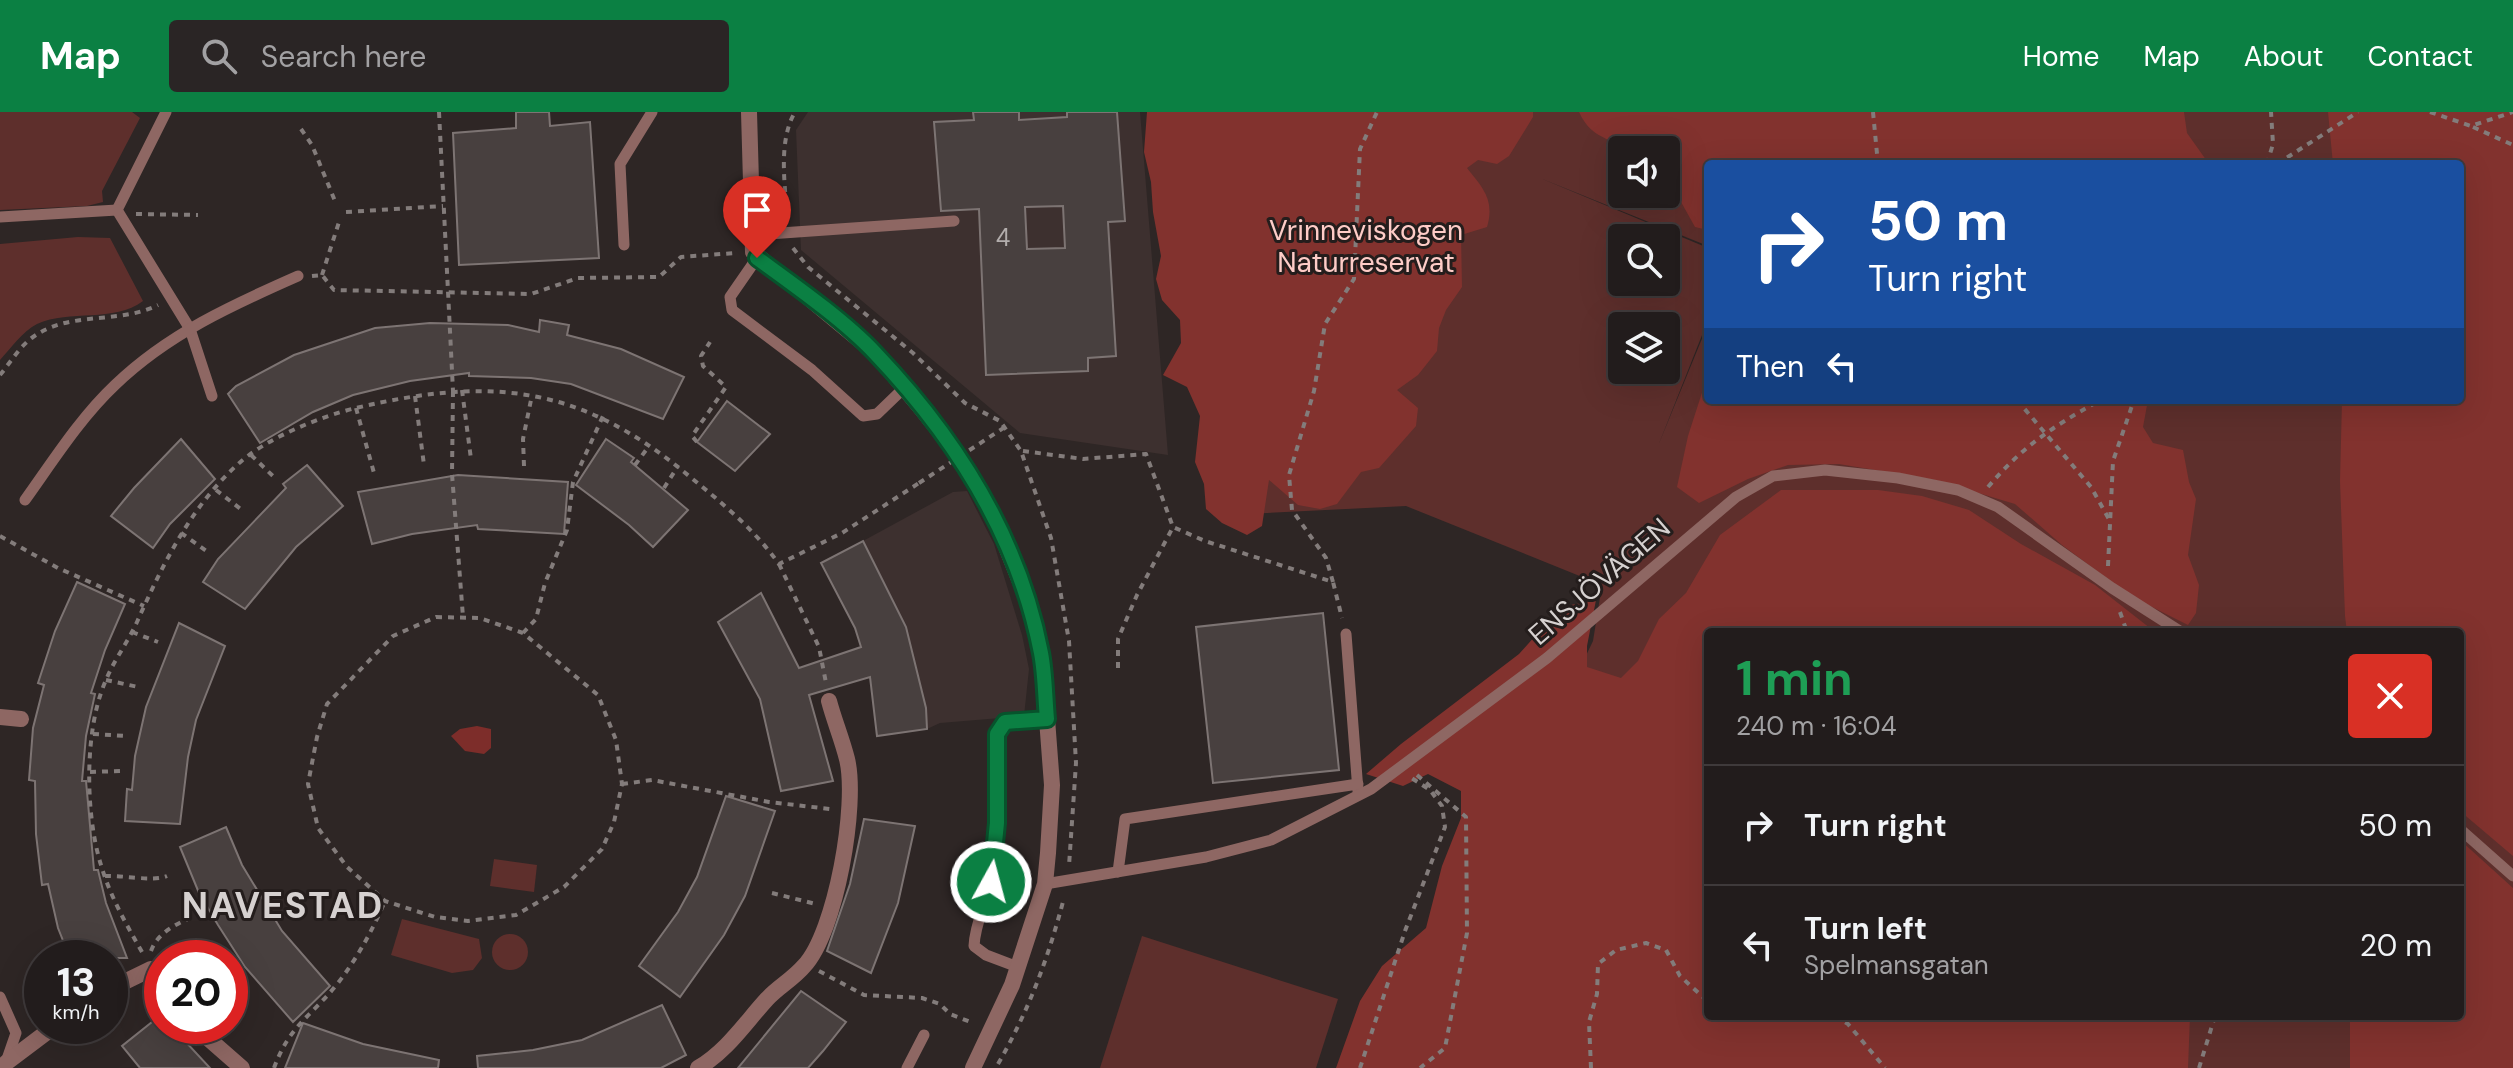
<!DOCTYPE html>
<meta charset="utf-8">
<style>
body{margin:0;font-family:"DM Sans",sans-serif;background:#2a2525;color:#f1f3f6;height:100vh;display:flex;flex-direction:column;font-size:30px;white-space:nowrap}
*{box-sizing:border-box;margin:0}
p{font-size:26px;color:#a2a1a3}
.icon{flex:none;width:44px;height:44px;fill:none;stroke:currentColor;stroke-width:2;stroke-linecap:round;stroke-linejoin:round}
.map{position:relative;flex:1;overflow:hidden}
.side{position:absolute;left:1704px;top:516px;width:760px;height:392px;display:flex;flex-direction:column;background:#221c1c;border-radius:8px;box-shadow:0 8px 32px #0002,0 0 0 2px #3f3a3b}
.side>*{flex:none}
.guide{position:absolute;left:1704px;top:48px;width:760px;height:244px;border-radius:8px;box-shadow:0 8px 32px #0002,0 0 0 2px #3f3a3b;background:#1a4fa0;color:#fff;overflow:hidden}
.buttons{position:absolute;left:1608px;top:24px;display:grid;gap:16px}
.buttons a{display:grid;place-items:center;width:72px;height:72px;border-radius:8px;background:#221c1c;box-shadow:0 8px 32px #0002,0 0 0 2px #3f3a3b;font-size:40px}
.speed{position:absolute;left:24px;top:828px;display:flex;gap:16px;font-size:40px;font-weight:700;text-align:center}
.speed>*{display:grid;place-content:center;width:104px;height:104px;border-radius:50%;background:#221c1c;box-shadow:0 8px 32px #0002,0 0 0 2px #3f3a3b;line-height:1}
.speed small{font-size:20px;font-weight:400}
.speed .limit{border:12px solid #d22;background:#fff;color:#111}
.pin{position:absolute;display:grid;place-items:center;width:68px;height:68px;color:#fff;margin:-82px -34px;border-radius:50% 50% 50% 0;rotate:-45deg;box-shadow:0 0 8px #0007}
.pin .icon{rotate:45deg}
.me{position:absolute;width:88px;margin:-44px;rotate:7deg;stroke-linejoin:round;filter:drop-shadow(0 0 6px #0008)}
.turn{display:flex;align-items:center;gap:28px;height:168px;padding:0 32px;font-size:36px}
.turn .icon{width:104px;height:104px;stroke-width:2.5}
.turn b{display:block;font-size:56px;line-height:68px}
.then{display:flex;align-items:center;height:76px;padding:0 32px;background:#0003;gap:16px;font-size:30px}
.round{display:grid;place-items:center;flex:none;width:84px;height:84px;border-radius:8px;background:#2a2525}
.overview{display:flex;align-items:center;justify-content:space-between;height:136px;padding:0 32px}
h1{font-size:48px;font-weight:700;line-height:60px;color:#1e9e55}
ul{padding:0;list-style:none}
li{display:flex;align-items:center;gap:24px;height:120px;padding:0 32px;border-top:2px solid #3f3a3b}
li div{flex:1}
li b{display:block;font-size:30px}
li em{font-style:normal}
header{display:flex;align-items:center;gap:48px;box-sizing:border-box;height:112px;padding:0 40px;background:#0b8043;color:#fff}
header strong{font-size:38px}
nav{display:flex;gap:44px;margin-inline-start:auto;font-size:28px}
.search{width:560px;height:72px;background:#2a2525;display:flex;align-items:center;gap:20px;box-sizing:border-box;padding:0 28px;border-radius:8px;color:#a2a1a3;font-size:30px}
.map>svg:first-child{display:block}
.built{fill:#3d302f}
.green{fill:#5e2f2c;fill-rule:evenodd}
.forest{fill:#82322e}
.water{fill:#7d2d2a}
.building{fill:#48403f;stroke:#7d7473;stroke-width:2;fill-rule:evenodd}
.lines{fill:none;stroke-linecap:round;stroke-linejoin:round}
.path{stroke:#837c7b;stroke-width:4;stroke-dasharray:6 6;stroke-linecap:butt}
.service{stroke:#8e6763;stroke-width:11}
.minor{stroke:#8e6763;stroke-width:16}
.path-bridge{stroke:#837c7b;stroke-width:4;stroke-dasharray:6 6;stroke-linecap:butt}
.route-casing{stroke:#07532c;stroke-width:20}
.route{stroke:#0b8043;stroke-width:14}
.labels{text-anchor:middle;stroke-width:6;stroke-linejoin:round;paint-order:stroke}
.number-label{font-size:24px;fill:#b2adac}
.park-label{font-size:28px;fill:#feccc7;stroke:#241d1c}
.street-label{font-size:28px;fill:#d6d1d0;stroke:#241d1c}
.district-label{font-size:36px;font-weight:bold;letter-spacing:2px;fill:#d6d1d0;stroke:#241d1c}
</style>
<header>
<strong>Map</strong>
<div class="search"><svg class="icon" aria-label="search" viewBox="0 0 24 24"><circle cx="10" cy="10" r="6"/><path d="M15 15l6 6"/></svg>Search here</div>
<nav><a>Home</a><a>Map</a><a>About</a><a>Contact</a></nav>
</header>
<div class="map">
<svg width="2513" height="956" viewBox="0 0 2513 956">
<rect width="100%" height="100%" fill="#2e2625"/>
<g class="built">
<polygon points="808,0 1140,0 1168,343 1020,321 801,138 796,18"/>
<polygon points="967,379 994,432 1022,523 1029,557 1024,604 940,611 927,617 926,596 906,515 863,429 953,380"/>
</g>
<g class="green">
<polygon points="0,0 132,0 140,6 102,79 103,90 87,94 0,98"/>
<path d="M 1224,0 L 2513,0 L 2513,956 L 1387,956 L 1593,529 L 1602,473 L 1406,394 L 1247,402 ZM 1622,38 L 1666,38 L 1666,82 L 1622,82 ZM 1708,52 L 2460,52 L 2460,288 L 1708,288 L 1708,212 L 1658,334 L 1708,208 L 1708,136 L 1540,66 L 1708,134 ZM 1622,126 L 1666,126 L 1666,170 L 1622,170 ZM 1622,214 L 1666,214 L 1666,258 L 1622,258 ZM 1708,520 L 2460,520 L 2460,904 L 1708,904 Z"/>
<path d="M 78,125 L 110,126 L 143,189 C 114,211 70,197 37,212 C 22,220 11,236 0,248 L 0,132 Z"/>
<polygon points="494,747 537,753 534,780 490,774"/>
<polygon points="402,807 479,827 482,846 473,858 452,861 391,843"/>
<circle cx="510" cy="840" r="18"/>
<polygon points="1142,824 1338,887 1316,956 1100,956"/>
</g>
<g class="forest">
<path d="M 1147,0 L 1533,0 L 1533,5 L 1509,44 L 1497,52 L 1478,48 L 1467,56 C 1483,76 1495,88 1487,115 L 1461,123 L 1462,175 L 1446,198 L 1439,216 L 1437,239 L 1418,263 L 1397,278 L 1418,296 L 1416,314 L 1379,356 L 1361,360 L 1337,392 L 1320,397 L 1298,393 L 1269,368 L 1262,414 L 1247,423 L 1222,411 L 1206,397 L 1204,372 L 1195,350 L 1200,304 L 1187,275 L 1163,263 L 1181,231 L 1180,208 L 1162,188 L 1156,167 L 1161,144 L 1153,100 L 1151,70 L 1144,40 Z"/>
<path d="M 1579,0 L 2184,0 L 2187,21 L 2209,52 L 1708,52 L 1708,118 L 1695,115 L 1666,63 L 1666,38 L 1622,38 L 1622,41 C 1610,21 1593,30 1579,0 Z"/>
<polygon points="2328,0 2513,0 2513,744 2460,699 2460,520 2347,520 2345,504 2340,369 2342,288 2460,288 2460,52 2333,52"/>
<polygon points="1708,262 1708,288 2148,288 2143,315 2153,331 2183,338 2189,370 2196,387 2188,443 2199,473 2196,501 2188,513 2132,485 2062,433 2015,392 1935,368 1839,352 1788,353 1748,367 1699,391 1677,375 1688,324"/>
<polygon points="1781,378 1878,378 1922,384 1969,398 2021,432 2095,473 2155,520 1708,520 1708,904 2190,904 2188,956 1336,956 1360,889 1382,854 1426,816 1442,754 1461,706 1461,679 1428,662 1403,674 1366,662 1401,632 1519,542 1561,495 1596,488 1587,534 1587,555 1621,566 1638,549 1659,507 1686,481 1720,423"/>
<polygon points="2460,728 2513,776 2513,956 2350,956 2350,904 2460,904"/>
</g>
<polygon class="water" points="477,614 491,617 491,636 484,642 465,639 451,624 460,617"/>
<g class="building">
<polygon points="516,0 549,0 550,14 590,10 599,146 459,153 453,21 516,16"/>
<path d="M 973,0 L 1019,0 L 1019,8 L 1067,5 L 1067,0 L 1117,0 L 1125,109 L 1108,110 L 1116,244 L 1088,246 L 1088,259 L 986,263 L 979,97 L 941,99 L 934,10 L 974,8 ZM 1063,94 L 1065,136 L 1027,137 L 1025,95 Z"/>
<polygon points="540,208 569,213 567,223 621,237 684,265 663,307 571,272 531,266 469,264 469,261 410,269 353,283 313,300 260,331 228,282 236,274 294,243 375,216 430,211 508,213 539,220"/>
<polygon points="727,289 770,322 735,359 697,330"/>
<polygon points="181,327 215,367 170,412 153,436 111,404 134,376"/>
<polygon points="606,327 634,346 631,350 688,398 653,435 629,413 576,373"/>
<polygon points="307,353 343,394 296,435 245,497 203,470 218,447 286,376 283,372"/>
<polygon points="458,363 568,370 564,422 478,417 477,413 412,422 372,432 358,380"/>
<polygon points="863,429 906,515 926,596 927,617 877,624 870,565 809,583 833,669 781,679 760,587 718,510 761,481 799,556 861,535 855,516 821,451"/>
<polygon points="77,470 125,492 105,538 91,581 95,582 86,624 82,669 86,669 94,758 98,758 106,791 127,846 70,846 58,816 48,772 42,773 36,722 35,669 29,668 33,616 44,573 38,571 55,519"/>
<polygon points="1323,501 1339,658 1213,671 1196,515"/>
<polygon points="179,511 225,534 196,608 188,645 180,712 125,709 127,677 132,678 135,644 146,595"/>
<polygon points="726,684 775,699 745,784 724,823 680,885 639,854 678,800 697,765"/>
<polygon points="864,707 915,714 898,791 871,861 827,839 850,772"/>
<polygon points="226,715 242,753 282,819 330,874 293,910 245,855 218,813 199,781 180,735"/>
<polygon points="801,879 846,910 823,939 808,956 738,956"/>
<polygon points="662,893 686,943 661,956 478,956 477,944 533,938 582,928"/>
<polygon points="162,902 162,914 171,914 210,956 140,956 122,934"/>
<polygon points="303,911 363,932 439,948 438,956 285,956"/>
</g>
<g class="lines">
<g class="path">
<polyline points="1873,0 1878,52"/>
<polyline points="2430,0 2471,14 2513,0"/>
<polyline points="2473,15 2513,33"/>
<polyline points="301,17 312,33 335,89"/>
<polyline points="2267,52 2273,32 2271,0"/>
<polyline points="2277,52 2358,0"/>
<polyline points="346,100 443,94"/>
<polyline points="136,102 198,103"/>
<path d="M 787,104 C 785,72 778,29 795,0"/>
<polyline points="793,136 808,155 913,241 965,291 1000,309 1021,339 1051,426 1069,529 1076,651 1069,754"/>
<polyline points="322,163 339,110"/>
<polyline points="312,164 322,163 334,178 531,182 578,166 659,165 681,145 735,141"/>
<path d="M 0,263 C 10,251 20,234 33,225 C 71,198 118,213 158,193"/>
<polyline points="462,278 471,347"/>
<polyline points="453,279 452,362 463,505"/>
<polyline points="415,284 424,353"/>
<polyline points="2017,288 2091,375 2110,409"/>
<polyline points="356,296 374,361"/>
<polyline points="697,330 692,324 726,275 703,254 701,244 710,230"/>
<polyline points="1023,339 1083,347 1146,342 1173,415"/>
<polyline points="251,343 274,365"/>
<polyline points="635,353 649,334"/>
<polyline points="524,354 523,327 532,283"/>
<path d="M 1988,375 C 2022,335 2052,315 2097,290 L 2107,288"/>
<polyline points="664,376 678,354"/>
<polyline points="216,378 242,398"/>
<polyline points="181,421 208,440"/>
<polyline points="0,424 58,456 144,494"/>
<polyline points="779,452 819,535 826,571"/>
<polyline points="2108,454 2113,349 2134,288"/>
<polyline points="1333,470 1326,446 1292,398 1289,363 1314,279 1325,212 1354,167 1360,37 1377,0"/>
<polyline points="2120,500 2127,520"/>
<polygon points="436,505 480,506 523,521 598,583 616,628 622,672 614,710 602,737 564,775 516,803 468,809 435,805 385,789 347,755 318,716 308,672 317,625 327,592 393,524"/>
<polyline points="132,520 158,530"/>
<polyline points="523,521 536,507 545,471 567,418 573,370 603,304"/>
<polyline points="1118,556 1118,527 1137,483 1173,415 1205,429 1333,470 1342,506"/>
<polyline points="106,568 138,575"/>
<polyline points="93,622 126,624"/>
<polyline points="90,660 121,659"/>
<polyline points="1417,663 1466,705 1467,821 1445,936 1420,956"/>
<polyline points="622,672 652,668 769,690 830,697"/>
<path d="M 105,764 C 123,763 153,770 167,764"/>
<polyline points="772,781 816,792"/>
<path d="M 151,839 C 157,822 174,813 190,806"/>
<path d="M 142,840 C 126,812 110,784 101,753 C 85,702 84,617 106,568 C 114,548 128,530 137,510 C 163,452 190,396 237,353 C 266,326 319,305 356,296 C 491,264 580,273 689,364 C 722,391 754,417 779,452 L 842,421 L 919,371"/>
<polyline points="819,859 864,883 922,886 940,892 950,902 973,911"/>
<polyline points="1835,904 1848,912 1885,956"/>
<polyline points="230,907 243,881"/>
<path d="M 998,952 C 1029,898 1048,847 1064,786"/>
<path d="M 274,956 C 290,912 312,904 338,871 C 358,845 372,819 385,789"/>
<polyline points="1360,956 1405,819 1445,715 1442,694 1430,678 1410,665"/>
<polyline points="1591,956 1589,910 1597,882 1598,852 1616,838 1646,831 1666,838 1680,864 1704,886 1708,886"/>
<polyline points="2199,956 2215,904"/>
</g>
<g class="service">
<polyline points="166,0 117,98 190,217 212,284"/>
<polyline points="0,105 117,98"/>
<polyline points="753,123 954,109"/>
<polyline points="624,133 620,52 652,0"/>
<polyline points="757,146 730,185 732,198 812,258 863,304 877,302 904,276"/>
<path d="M 25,388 C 53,349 80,306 115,273 C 168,222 232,193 298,164"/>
<polyline points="1346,522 1358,679"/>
<polyline points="2460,717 2513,764"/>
<polyline points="1118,760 1125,707 1358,672"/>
<polyline points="1045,772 1206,745 1271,728 1371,677 1547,546 1736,385 1773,364 1825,358 1898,366 1958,378 1998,395 2112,476 2181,520"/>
<path d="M 1018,855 L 986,843 L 974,834 C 975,810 987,790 991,767 C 999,718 995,670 997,622 L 1005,610 L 1047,607"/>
<polyline points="0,885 16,921 6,950"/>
<polyline points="907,956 924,923"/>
</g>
<g class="minor">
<polyline points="749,0 753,140 874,240 924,300 954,338 991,397 1027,487 1041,541 1047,607 1052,673 1048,741 1045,772 1012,873 973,956"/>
<polyline points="0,605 21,607"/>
<polyline points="110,877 151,857 162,874"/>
<polyline points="194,914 242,956"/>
<polyline points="6,951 55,914"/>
<path d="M 698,956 C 727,939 745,911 767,887 C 778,875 793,867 804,854 C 836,820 858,692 847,647 C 842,627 834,608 829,589"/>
</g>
<g class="path-bridge">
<polyline points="439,0 453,279"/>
<polyline points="919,371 1005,315"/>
</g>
</g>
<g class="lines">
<g class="route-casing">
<path id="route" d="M 757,146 C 794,173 844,208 875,241 C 955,325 1019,426 1041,541 C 1045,562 1045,585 1047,607 L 1005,610 L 997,622 L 997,711 L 991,770"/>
</g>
<use href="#route" class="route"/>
</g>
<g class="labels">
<g class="number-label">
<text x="1003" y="134">4</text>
</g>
<g class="park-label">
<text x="1366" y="128">Vrinneviskogen<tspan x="1366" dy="32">Naturreservat</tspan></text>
</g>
<g class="street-label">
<text transform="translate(1599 469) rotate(-41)" y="10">ENSJÖVÄGEN</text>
</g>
<g class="district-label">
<text x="283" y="806">NAVESTAD</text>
</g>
</g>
</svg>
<div class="buttons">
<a><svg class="icon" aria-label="sound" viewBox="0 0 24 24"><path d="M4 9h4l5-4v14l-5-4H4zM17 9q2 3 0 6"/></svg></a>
<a><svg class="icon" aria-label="search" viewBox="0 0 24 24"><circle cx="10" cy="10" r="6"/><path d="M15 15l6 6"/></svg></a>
<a><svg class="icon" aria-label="layers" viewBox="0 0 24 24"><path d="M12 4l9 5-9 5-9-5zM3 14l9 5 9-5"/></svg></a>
</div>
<div class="speed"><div>13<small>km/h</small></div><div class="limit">20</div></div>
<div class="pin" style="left:757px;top:146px;background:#d93025"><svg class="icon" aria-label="arrive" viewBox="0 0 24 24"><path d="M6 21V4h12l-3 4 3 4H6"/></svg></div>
<svg class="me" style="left:991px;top:770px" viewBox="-20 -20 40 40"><circle r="17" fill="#0b8043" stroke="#fff" stroke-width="3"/><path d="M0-11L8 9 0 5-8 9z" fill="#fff"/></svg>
<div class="guide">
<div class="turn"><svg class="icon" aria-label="right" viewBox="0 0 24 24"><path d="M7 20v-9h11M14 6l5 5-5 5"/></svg><div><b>50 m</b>Turn right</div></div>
<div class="then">Then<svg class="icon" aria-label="left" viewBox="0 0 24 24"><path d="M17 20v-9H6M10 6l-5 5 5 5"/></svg></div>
</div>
<section class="side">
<div class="overview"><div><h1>1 min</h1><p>240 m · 16:04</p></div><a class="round" style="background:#d93025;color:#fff"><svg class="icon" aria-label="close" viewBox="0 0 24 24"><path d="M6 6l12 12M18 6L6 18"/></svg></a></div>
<ul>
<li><svg class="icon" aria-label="right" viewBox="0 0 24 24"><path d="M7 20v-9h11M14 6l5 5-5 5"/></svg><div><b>Turn right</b></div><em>50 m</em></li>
<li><svg class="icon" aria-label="left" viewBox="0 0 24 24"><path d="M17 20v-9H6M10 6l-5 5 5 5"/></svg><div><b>Turn left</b><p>Spelmansgatan</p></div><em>20 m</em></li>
</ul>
</section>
</div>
